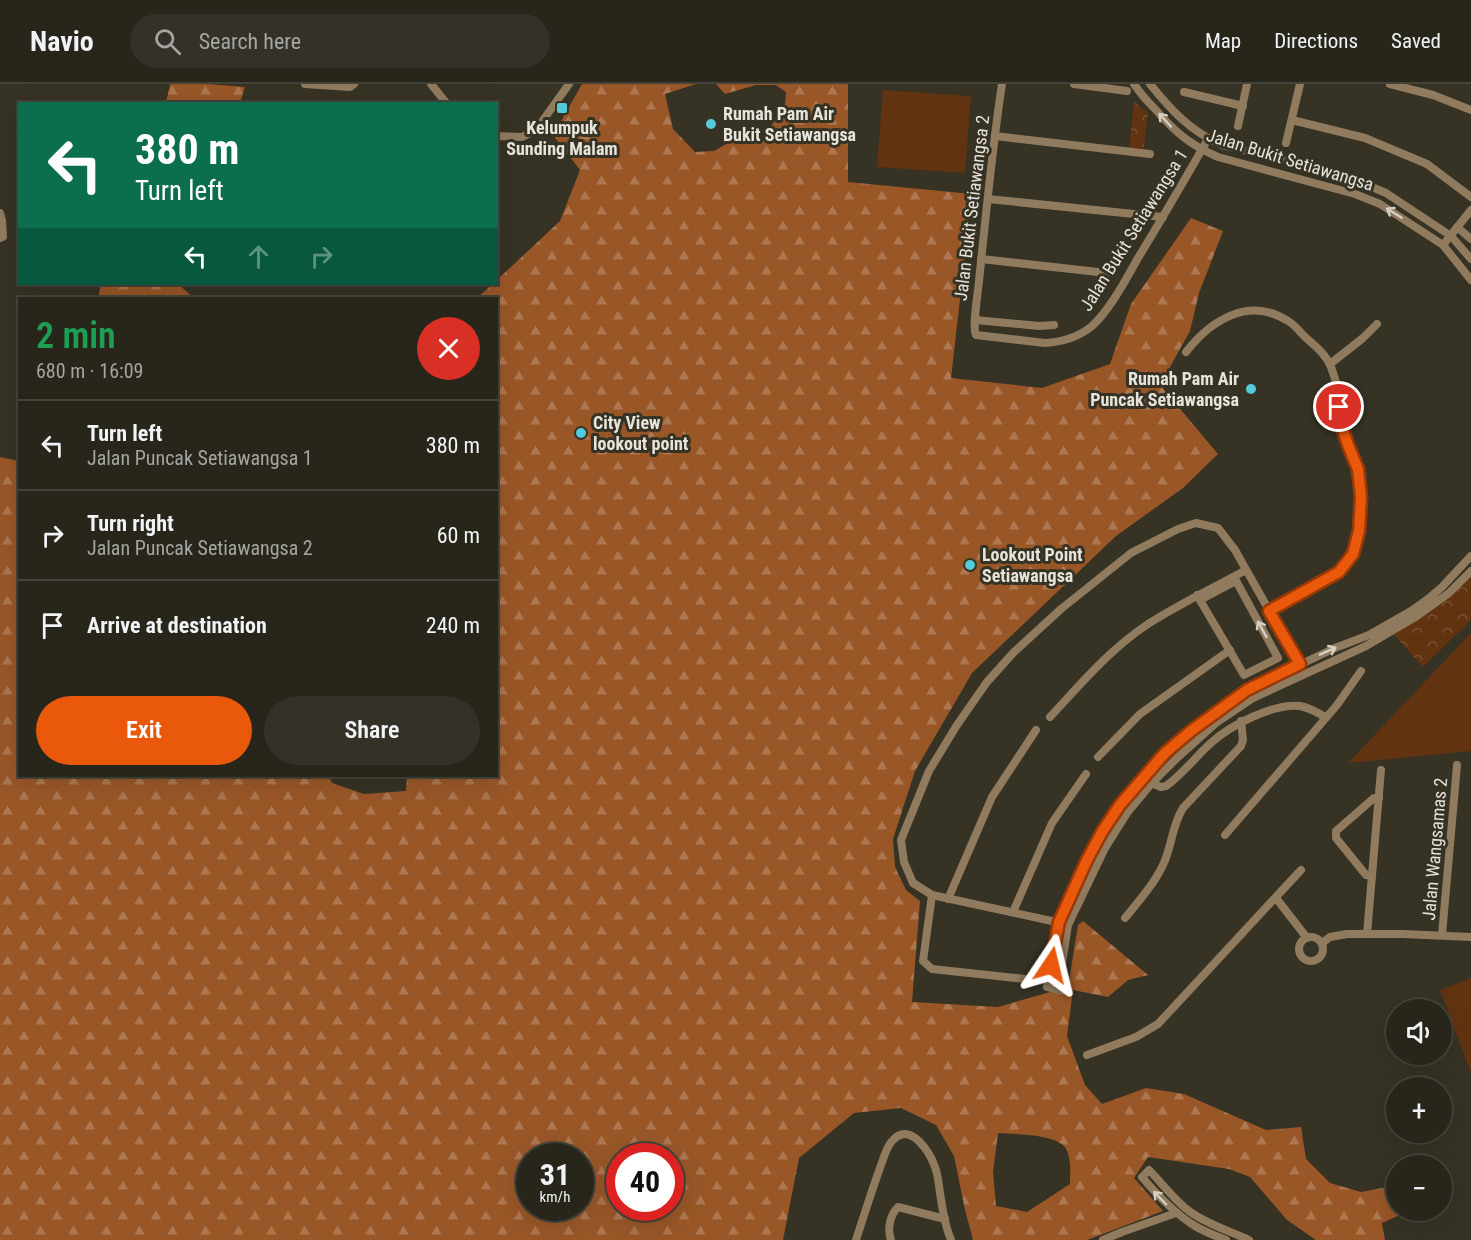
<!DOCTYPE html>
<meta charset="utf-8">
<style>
body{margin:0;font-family:"Roboto Condensed",sans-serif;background:#343228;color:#f1f3f6;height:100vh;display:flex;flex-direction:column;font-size:22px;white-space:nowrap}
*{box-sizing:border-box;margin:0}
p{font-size:20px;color:#a5a5a3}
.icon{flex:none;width:33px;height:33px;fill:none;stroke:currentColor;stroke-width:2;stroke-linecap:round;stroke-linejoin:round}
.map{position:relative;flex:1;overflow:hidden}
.drawer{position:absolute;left:18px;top:213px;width:480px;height:480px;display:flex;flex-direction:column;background:#28261b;border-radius:0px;box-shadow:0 6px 24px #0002,0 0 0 2px #44433a}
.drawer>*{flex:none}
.guide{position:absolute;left:18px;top:18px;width:480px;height:183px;border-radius:0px;box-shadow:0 6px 24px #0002,0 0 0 2px #44433a;background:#0b6e4f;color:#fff;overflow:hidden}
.controls{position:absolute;left:1386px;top:915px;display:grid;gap:12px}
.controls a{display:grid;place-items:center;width:66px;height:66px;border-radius:50%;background:#28261b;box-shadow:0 6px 24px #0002,0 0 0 2px #44433a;font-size:30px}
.speed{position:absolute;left:516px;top:1059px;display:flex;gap:12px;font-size:30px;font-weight:700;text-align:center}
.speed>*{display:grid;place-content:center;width:78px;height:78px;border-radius:50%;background:#28261b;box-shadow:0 6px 24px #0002,0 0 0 2px #44433a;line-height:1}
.speed small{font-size:15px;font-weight:400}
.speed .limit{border:9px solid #d22;background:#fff;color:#111}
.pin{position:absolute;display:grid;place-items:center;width:51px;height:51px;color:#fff;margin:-26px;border:3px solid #fff;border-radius:50%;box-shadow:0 2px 6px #0007}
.me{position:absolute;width:66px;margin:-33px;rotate:10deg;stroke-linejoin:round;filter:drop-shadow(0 0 4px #0008)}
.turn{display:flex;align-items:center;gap:21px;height:126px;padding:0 18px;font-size:27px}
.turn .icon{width:78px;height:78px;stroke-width:2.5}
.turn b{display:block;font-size:42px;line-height:51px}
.lanes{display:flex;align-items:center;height:57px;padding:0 18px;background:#0003;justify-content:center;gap:30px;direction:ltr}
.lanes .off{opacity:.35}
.round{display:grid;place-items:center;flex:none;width:63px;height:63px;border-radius:32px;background:#343228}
.summary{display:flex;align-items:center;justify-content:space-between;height:102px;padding:0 18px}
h1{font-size:36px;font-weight:600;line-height:45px;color:#1e9e55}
.button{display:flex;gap:12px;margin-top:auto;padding:12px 18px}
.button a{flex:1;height:69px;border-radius:36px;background:#ea580c;color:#fff;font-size:24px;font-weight:600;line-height:69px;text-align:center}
.button a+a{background:#343228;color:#f1f3f6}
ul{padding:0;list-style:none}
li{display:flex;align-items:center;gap:18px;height:90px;padding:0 18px;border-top:2px solid #44433a}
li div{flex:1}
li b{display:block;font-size:22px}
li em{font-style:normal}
header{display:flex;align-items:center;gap:36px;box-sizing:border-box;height:84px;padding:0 30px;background:#28261b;border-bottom:2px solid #44433a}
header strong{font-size:28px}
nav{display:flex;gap:33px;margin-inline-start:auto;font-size:21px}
.search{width:420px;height:54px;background:#343228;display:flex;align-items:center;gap:15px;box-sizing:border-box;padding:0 21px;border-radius:33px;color:#a5a5a3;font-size:22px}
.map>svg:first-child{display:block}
.grass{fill:#623311}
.forest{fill:url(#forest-firs);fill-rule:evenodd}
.park{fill:url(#park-crowns)}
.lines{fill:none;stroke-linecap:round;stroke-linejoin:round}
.minor{stroke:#907b5f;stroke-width:8}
.oneway{stroke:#d5cfc2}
.route-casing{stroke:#983908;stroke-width:15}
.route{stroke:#ea580c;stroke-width:10}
.poi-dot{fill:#53cbda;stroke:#363224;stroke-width:2}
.labels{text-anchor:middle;stroke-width:6;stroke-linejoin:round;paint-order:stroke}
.poi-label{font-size:18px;font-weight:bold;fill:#e6e4db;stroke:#363224;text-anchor:start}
.street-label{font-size:18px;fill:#e6e4db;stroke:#363224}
</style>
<header>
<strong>Navio</strong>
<div class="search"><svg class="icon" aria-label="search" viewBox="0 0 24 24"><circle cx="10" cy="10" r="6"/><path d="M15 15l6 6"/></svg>Search here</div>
<nav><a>Map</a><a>Directions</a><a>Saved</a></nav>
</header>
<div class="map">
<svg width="1471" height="1156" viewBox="0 0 1471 1156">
<defs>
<pattern id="forest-firs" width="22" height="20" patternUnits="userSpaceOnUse" patternTransform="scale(1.5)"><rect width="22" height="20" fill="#995728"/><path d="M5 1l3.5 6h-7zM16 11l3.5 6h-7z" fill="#ac7751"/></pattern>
<pattern id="park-crowns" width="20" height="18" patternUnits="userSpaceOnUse" patternTransform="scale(1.5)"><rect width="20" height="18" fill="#623311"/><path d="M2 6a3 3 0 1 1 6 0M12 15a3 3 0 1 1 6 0" fill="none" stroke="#785033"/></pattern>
</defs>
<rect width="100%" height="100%" fill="#363224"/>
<g class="grass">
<polygon points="883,6 971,12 965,89 877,83"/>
<polygon points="1471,549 1471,667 1348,679"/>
<polygon points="1471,894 1471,989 1440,906"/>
</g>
<g class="forest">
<polygon points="170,0 207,0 245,3 240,19 166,19"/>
<path d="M 582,0 L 696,0 L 665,10 L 673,45 L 695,68 L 714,67 L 737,54 L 751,56 L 764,53 L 785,20 L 786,8 L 776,1 L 756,1 L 725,10 L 716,0 L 848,0 L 848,98 L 972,110 L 951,294 L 1042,304 L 1110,280 L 1131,220 L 1191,134 L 1223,147 L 1199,209 L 1190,247 L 1160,301 L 1218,370 L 1183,404 L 1116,452 L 972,589 L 915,687 L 893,755 L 895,783 L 906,806 L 920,817 L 912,918 L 998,923 L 1068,903 L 1078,841 L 1083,837 L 1148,891 L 1128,896 L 1108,913 L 1073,906 L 1067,952 L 1085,1001 L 1102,1020 L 1146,1004 L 1184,1010 L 1266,1046 L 1301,1043 L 1306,1075 L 1330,1099 L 1361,1108 L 1393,1102 L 1396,1099 L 1396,1126 L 1409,1127 L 1382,1139 L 1385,1156 L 1316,1156 L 1287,1136 L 1250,1093 L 1229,1085 L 1148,1073 L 1134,1094 L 1163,1127 L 1087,1156 L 973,1156 L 965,1126 L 954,1072 L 936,1041 L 901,1024 L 854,1029 L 799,1074 L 783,1156 L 0,1156 L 0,373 L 19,377 L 20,692 L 329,692 L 332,699 L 364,710 L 406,707 L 407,692 L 496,692 L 496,214 L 475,214 L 478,213 L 493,200 L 496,200 L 497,196 L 560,137 L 580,86 L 550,47 L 560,39 ZM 998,1049 C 1014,1050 1053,1050 1064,1062 C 1072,1071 1070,1090 1070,1100 L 1027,1128 L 996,1122 L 993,1088 ZM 530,1072 L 580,1072 L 580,1124 L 530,1124 ZM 620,1072 L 670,1072 L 670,1124 L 620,1124 Z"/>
<polygon points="101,200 178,200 194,214 98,214"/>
</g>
<g class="park">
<polygon points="1134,18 1148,28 1143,69 1129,67"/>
<polygon points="1471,489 1471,536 1423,583 1394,551 1438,522"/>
</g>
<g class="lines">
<g class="minor">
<polyline points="305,0 350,3 354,0"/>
<polyline points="431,0 447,20"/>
<path d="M 1002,0 C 992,65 986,131 979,197 C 978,209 972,242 976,251 L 1045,259 C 1061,258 1079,253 1092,242 C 1110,226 1126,195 1138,174 C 1162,135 1185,95 1208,55"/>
<polyline points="1074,0 1127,7"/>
<path d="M 1134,0 C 1140,9 1147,17 1155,25 C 1175,48 1190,61 1218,73 L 1355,110 L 1380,120 L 1443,161 L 1471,196"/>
<path d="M 1150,0 C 1170,25 1191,48 1222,61 L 1322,85 L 1360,98 L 1386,109 L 1451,152 L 1471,175"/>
<polyline points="1390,0 1433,11 1471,26"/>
<polyline points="1184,8 1243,22"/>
<polyline points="1292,36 1365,54 1427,80 1471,113"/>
<polyline points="1238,42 1247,0"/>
<polyline points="496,52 522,53 536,46 569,0"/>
<polyline points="995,52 1150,70"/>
<polyline points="1286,59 1300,0"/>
<polyline points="988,115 1163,133"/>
<polyline points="0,129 2,136 3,153 0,154"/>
<polyline points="1457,143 1471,155"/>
<polyline points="1443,161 1471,126"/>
<polyline points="981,175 1107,189"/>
<polyline points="975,236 1039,242 1054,241"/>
<path d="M 1186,268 C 1211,236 1249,212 1288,237 C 1294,240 1299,247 1304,252 C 1314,261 1326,270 1331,283 C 1334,291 1337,300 1338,309 C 1340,319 1338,330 1341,340 C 1345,355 1356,373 1358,387 C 1362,406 1363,456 1352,472 C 1336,495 1294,513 1270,527"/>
<polyline points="1330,280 1363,254 1377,240"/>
<polyline points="1471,472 1442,503 1428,515 1411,527 1369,551 1335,564 1247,606 1190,647 1165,669 1120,721 1102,749 1087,776 1059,838 1047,903 1058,906 1068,841 1105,764 1127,729 1152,699 1177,674 1216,639 1253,614 1366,562 1417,532 1449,509 1471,487"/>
<polyline points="1197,511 1244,591 1278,574 1234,493"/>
<polyline points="1200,516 1232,499"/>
<path d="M 1050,633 C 1081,600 1110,565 1148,540 C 1179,520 1213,504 1246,486"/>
<polyline points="1098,673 1140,630 1230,566"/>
<path d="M 1152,699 L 1161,703 L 1166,702 C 1183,690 1196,672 1212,658 C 1231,641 1274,619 1300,622 C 1310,624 1317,628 1325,633"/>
<polyline points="1225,751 1337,621 1361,587"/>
<polyline points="1372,792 1366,791 1336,754 1336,747 1374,714 1379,714"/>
<polyline points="932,811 923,877 932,885 1034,896"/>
<polyline points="1276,814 1307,854"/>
<polyline points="948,815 992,713 1036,646"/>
<polyline points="1013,828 1052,739 1086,690"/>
<path d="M 1125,834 C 1139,817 1154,800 1163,781 C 1172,762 1172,741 1183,724 L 1241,662 L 1243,656 L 1241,637"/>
<polyline points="1061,839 932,811 913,799 904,778 901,756 929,687 957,641 987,598 1014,568 1061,525 1131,469 1178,445 1196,439 1218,444 1235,466 1301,583"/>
<polyline points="1367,850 1381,686"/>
<polyline points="1442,851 1457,681"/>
<circle cx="1311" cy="865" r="12"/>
<polyline points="1322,859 1330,853 1347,850 1403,850 1471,853"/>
<polyline points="1087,971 1136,953 1158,940 1301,786"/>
<path d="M 856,1156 C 864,1131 872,1106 881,1081 C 884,1073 887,1061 893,1056 C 911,1037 930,1069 935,1083 C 939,1094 939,1105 941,1115 C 943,1129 946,1144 951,1156"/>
<path d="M 891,1156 C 887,1145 890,1131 898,1123 L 945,1135"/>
<polyline points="1103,1156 1122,1148 1176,1129"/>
<path d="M 1226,1156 C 1216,1152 1205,1148 1195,1142 C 1174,1129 1158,1112 1142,1093 L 1149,1086 C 1162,1099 1174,1116 1189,1127 C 1206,1140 1230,1147 1249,1156"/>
</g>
</g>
<defs><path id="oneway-shaft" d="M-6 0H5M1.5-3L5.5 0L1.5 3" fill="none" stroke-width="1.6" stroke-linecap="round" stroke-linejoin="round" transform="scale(1.5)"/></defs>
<g class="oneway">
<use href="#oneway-shaft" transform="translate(1165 36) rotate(-132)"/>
<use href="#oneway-shaft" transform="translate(1394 129) rotate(-148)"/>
<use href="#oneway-shaft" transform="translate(1262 545) rotate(-119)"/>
<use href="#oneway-shaft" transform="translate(1328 567) rotate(-24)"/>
<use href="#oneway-shaft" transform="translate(1160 1114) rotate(-134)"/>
</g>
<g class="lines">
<g class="route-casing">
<polyline id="route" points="1051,881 1059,838 1087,776 1102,748 1120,721 1165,669 1191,647 1247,606 1300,580 1269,527 1339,488 1353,470 1359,447 1361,413 1358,385 1348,361 1340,337 1339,323"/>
</g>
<use href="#route" class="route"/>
</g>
<g class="poi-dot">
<rect x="556" y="18" width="12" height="12" rx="3"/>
<circle cx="711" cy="40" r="6"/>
<circle cx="1251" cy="305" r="6"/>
<circle cx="581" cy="349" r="6"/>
<circle cx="970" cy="481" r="6"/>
</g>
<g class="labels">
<g class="poi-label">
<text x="723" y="36">Rumah Pam Air<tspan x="723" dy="21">Bukit Setiawangsa</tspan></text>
<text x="562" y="50" text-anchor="middle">Kelumpuk<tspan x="562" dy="21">Sunding Malam</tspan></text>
<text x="1239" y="301" text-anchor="end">Rumah Pam Air<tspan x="1239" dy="21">Puncak Setiawangsa</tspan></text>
<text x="593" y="345">City View<tspan x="593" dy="21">lookout point</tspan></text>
<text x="982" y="477">Lookout Point<tspan x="982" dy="21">Setiawangsa</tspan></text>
</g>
<g class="street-label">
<text transform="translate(1290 76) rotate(17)" y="6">Jalan Bukit Setiawangsa</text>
<text transform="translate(972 124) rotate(-83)" y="6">Jalan Bukit Setiawangsa 2</text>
<text transform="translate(1134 146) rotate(-58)" y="6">Jalan Bukit Setiawangsa 1</text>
<text transform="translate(1435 765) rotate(-85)" y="6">Jalan Wangsamas 2</text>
</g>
</g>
</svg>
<div class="controls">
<a><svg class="icon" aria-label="sound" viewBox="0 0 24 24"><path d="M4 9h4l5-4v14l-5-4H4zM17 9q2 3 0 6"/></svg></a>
<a>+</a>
<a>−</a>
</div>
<div class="speed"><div>31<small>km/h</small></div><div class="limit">40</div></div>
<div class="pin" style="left:1339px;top:323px;background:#d93025"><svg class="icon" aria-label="arrive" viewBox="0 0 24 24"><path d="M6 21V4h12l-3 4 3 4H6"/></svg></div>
<svg class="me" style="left:1051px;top:881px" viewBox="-20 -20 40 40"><path d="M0-17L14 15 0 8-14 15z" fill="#ea580c" stroke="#fff" stroke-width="4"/></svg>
<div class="guide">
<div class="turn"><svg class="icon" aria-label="left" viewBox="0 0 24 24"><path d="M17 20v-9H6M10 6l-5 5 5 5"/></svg><div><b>380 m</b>Turn left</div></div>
<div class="lanes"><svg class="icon" aria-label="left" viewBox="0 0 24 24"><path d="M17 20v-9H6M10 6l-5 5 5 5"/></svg><svg class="icon off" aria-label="ahead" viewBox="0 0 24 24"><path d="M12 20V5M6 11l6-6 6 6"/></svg><svg class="icon off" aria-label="right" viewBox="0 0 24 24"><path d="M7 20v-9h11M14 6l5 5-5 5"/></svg></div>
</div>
<section class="drawer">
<div class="summary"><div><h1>2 min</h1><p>680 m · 16:09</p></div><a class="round" style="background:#d93025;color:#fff"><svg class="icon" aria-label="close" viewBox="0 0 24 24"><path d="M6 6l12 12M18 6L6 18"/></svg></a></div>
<ul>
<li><svg class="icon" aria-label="left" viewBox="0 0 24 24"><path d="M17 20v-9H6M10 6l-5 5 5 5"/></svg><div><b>Turn left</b><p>Jalan Puncak Setiawangsa 1</p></div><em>380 m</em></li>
<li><svg class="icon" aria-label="right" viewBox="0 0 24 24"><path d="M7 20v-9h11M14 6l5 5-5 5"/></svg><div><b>Turn right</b><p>Jalan Puncak Setiawangsa 2</p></div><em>60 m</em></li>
<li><svg class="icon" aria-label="arrive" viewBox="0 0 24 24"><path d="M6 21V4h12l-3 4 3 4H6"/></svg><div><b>Arrive at destination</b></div><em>240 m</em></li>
</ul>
<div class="button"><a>Exit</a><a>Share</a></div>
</section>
</div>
